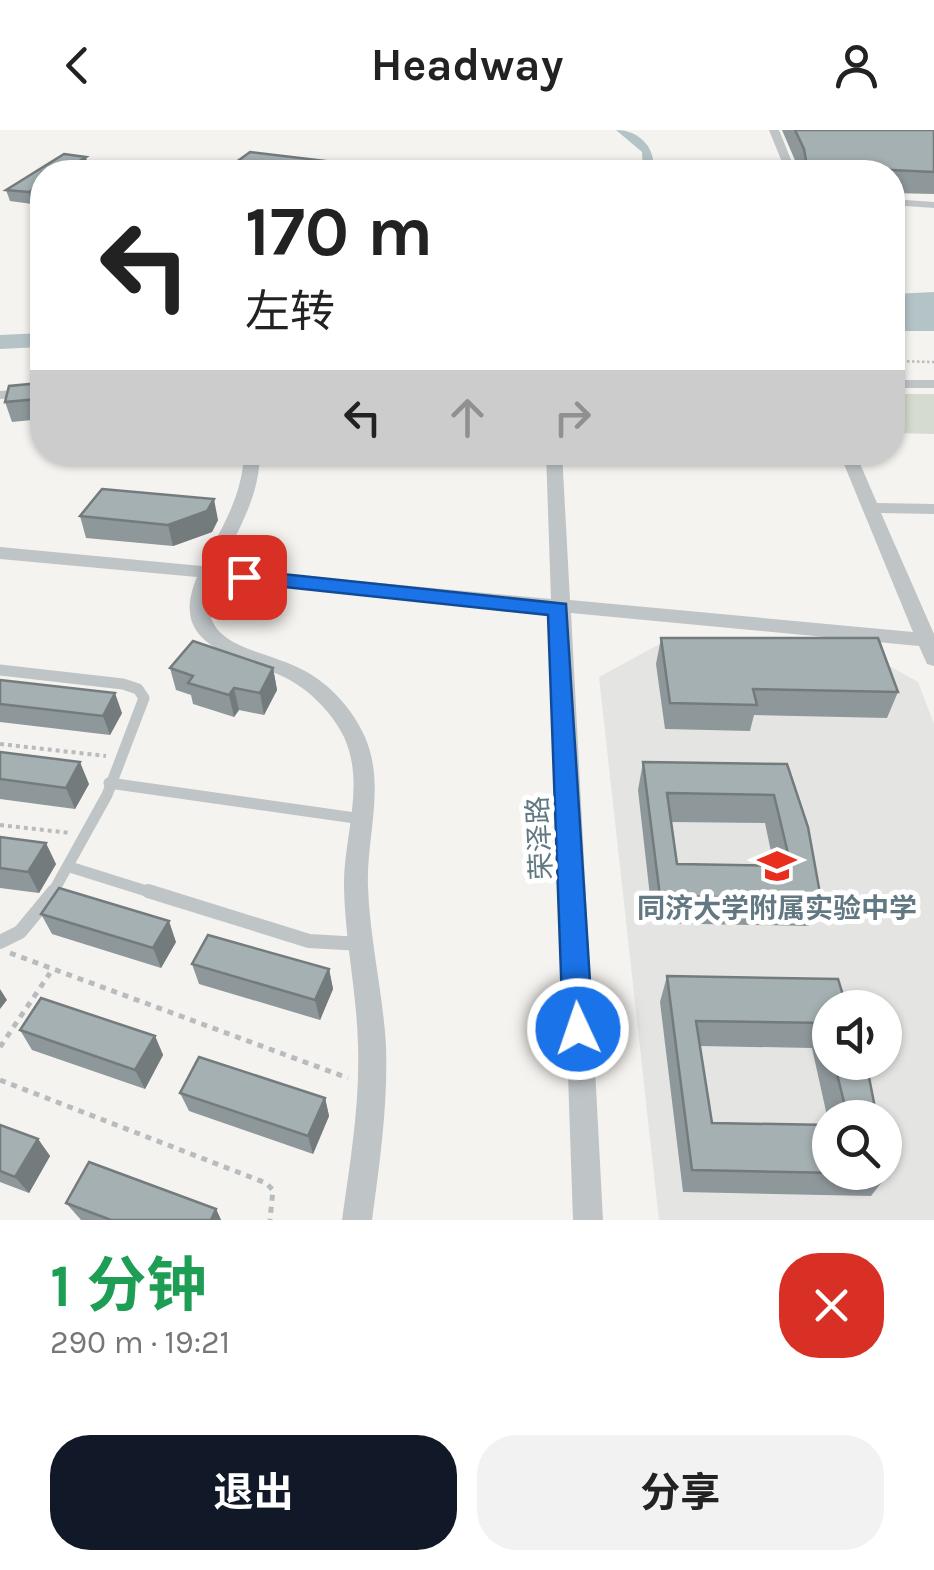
<!DOCTYPE html>
<html lang="zh">
<meta charset="utf-8">
<style>
body{margin:0;font-family:Karla,"Noto Sans SC",sans-serif;background:#f2f2f2;color:#222;height:100vh;display:flex;flex-direction:column;font-size:38px;white-space:nowrap}
*{box-sizing:border-box;margin:0}
p{font-size:32px;color:#767676}
.icon{flex:none;width:55px;height:55px;fill:none;stroke:currentColor;stroke-width:2;stroke-linecap:round;stroke-linejoin:round}
.map{position:relative;height:1090px;overflow:hidden}
.drawer{display:flex;flex-direction:column;background:#fff;flex:1}
.drawer>*{flex:none}
.banner{position:absolute;left:30px;top:30px;width:875px;height:305px;border-radius:40px;box-shadow:0 2px 8px #0004;background:#fff;color:#222;overflow:hidden}
.tools{position:absolute;left:812px;top:860px;display:grid;gap:20px}
.tools a{display:grid;place-items:center;width:90px;height:90px;border-radius:50%;background:#fff;box-shadow:0 2px 8px #0004;font-size:50px}
.pin{position:absolute;display:grid;place-items:center;width:85px;height:85px;color:#fff;margin:-42px;border-radius:20px;box-shadow:0 5px 15px #0006}
.me{position:absolute;width:110px;margin:-55px;rotate:357deg;stroke-linejoin:round;filter:drop-shadow(0 0 8px #0008)}
.turn{display:flex;align-items:center;gap:35px;height:210px;padding:0 50px;font-size:45px}
.turn .icon{width:130px;height:130px;stroke-width:2.5}
.turn b{display:block;font-size:70px;line-height:85px}
.lanes{display:flex;align-items:center;height:95px;padding:0 50px;background:#0003;justify-content:center;gap:50px;direction:ltr}
.lanes .off{opacity:.35}
.round{display:grid;place-items:center;flex:none;width:105px;height:105px;border-radius:40px;background:#f2f2f2}
.overview{display:flex;align-items:center;justify-content:space-between;height:170px;padding:0 50px}
h1{font-size:60px;font-weight:700;line-height:75px;color:#1e9e55}
.action{display:flex;gap:20px;margin-top:auto;padding:20px 50px}
.action a{flex:1;height:115px;border-radius:40px;background:#111827;color:#fff;font-size:40px;font-weight:700;line-height:115px;text-align:center}
.action a+a{background:#f2f2f2;color:#222}
header{display:flex;justify-content:space-between;align-items:center;height:130px;padding:0 50px;background:#fff;font-size:45px;font-weight:700}
.map>svg:first-child{display:block}
.built{fill:#e4e5e3;fill-rule:evenodd}
.green{fill:#d6dbd0}
.water{fill:#b4c4c6}
.lines{fill:none;stroke-linecap:round;stroke-linejoin:round}
.canal{fill:#b4c4c6;fill-rule:evenodd}
.river{fill:#b4c4c6;fill-rule:evenodd}
.path-far2{stroke:#b9bcbe;stroke-width:2.5;stroke-dasharray:2.5 2.5;stroke-linecap:butt}
.path-far1{stroke:#b9bcbe;stroke-width:4;stroke-dasharray:4 4;stroke-linecap:butt}
.path{stroke:#b9bcbe;stroke-width:5;stroke-dasharray:6 6;stroke-linecap:butt}
.service-far1{stroke:#bfc4c6;stroke-width:11}
.service{stroke:#bfc4c6;stroke-width:14}
.minor{fill:#bfc4c6;fill-rule:evenodd}
.wall{fill:#8e979a;fill-rule:evenodd}
.shaded-wall{fill:#747b7d}
.building{fill:#a5b0b3;stroke:#747b7d;stroke-width:2.5;fill-rule:evenodd}
.route{fill:#1a73e8;stroke:#114b97;stroke-width:2.5}
.labels{text-anchor:middle;stroke-width:10;stroke-linejoin:round;paint-order:stroke}
.street-label{font-size:28px;fill:#627882;stroke:#fff}
.poi-label{font-size:28px;font-weight:bold;fill:#627882;stroke:#fff}
</style>
<header><svg class="icon" aria-label="back" viewBox="0 0 24 24"><path d="M15 5l-7 7 7 7"/></svg>Headway<svg class="icon" aria-label="person" viewBox="0 0 24 24"><circle cx="12" cy="8" r="4"/><path d="M4 21q1-7 8-7t8 7"/></svg></header>
<div class="map">
<svg width="934" height="1090" viewBox="0 0 934 1090">
<rect width="100%" height="100%" fill="#f4f3ef"/>
<g class="built">
<polygon points="318,323 318,322 521,323 520,335 319,330"/>
<path d="M 667,510 L 888,535 L 918,552 L 934,594 L 934,1090 L 659,1090 L 599,547 ZM 830,878 L 885,878 L 885,932 L 830,932 ZM 830,988 L 885,988 L 885,1042 L 830,1042 Z"/>
</g>
<polygon class="green" points="893,264 934,264 934,304 893,303"/>
<polygon class="water" points="934,162 934,201 893,201 893,164"/>
<g class="lines">
<path class="canal" d="M 616,0 C 640,0 657,19 653,42 L 643,42 L 642,22 Z"/>
<polygon class="river" points="42,203 42,217 0,219 0,205"/>
<polyline class="path-far2" points="892,231 934,232"/>
<g class="path-far1">
<polyline points="0,614 106,626"/>
<polyline points="0,695 70,703"/>
</g>
<g class="path">
<polyline points="10,823 348,948"/>
<polyline points="0,917 50,843"/>
<polyline points="0,950 266,1053 273,1060 270,1090"/>
</g>
<g class="service-far1">
<polyline points="0,540 123,554 138,559 144,568 107,665 52,764"/>
<polyline points="109,653 362,689"/>
<polyline points="73,738 156,764"/>
</g>
<g class="service">
<polyline points="148,761 309,811 361,814"/>
<polyline points="0,812 20,802 54,761"/>
</g>
<g class="minor">
<polygon points="769,0 779,0 796,42 786,42"/>
<polygon points="892,69 934,72 934,78 892,75"/>
<rect x="892" y="250" width="42" height="8"/>
<polygon points="42,258 42,266 0,269 0,261"/>
<path d="M 244,322 L 260,322 C 260,366 238,400 220,438 L 551,469 L 546,322 L 562,322 L 570,470 L 913,502 L 839,322 L 855,322 L 877,373 L 934,374 L 934,384 L 881,383 L 934,504 L 934,536 L 927,534 L 919,516 L 571,483 L 603,1090 L 573,1090 L 552,481 L 214,449 C 189,519 262,517 305,541 C 331,555 353,580 365,607 C 386,656 366,707 368,757 C 370,811 383,863 386,916 C 388,974 380,1032 372,1090 L 342,1090 C 350,1033 360,975 358,916 C 357,863 345,811 344,757 C 343,708 366,655 344,607 C 332,583 311,561 286,548 C 241,525 166,520 197,447 L 0,429 L 0,417 L 202,436 C 221,399 243,366 244,322 Z"/>
</g>
</g>
<g class="wall">
<polygon points="782,0 934,0 934,64 892,63 892,42 800,42"/>
<polygon points="89,38 32,74 10,71 6,60"/>
<polygon points="228,38 392,39 392,42 229,42"/>
<polygon points="42,257 42,289 12,292 5,272"/>
<polygon points="80,386 218,390 212,402 173,416 86,408"/>
<polygon points="661,508 898,562 887,588 754,585 750,601 665,599 656,534"/>
<polygon points="170,538 273,538 277,560 264,585 239,580 234,587 193,574 191,565 176,560"/>
<polygon points="0,550 122,583 110,605 0,592"/>
<polygon points="0,622 89,654 75,679 0,669"/>
<path d="M 643,632 L 787,634 L 821,769 L 809,796 L 653,793 L 638,660 ZM 671,692 L 765,693 L 774,736 L 677,734 Z"/>
<polygon points="0,707 56,734 39,763 0,758"/>
<polygon points="41,784 176,812 161,838 52,804"/>
<polygon points="192,834 329,839 333,859 320,890 199,854"/>
<path d="M 667,846 L 830,878 L 830,932 L 866,932 L 877,988 L 830,988 L 830,1042 L 888,1044 L 871,1066 L 683,1062 L 660,872 ZM 700,916 L 812,918 L 829,995 L 712,993 Z"/>
<polygon points="20,900 155,906 163,925 145,959 32,920"/>
<polygon points="180,963 325,968 329,986 313,1024 189,981"/>
<polygon points="0,995 38,1009 50,1026 29,1063 0,1052"/>
<polygon points="66,1073 216,1079 221,1090 81,1090"/>
</g>
<g class="shaded-wall">
<polygon points="86,27 89,38 82,42 61,42"/>
<polygon points="42,54 42,67 32,74 29,62"/>
<polygon points="41,253 42,257 42,285 37,269"/>
<polygon points="214,369 218,390 212,402 173,416 168,395"/>
<polygon points="273,538 277,560 264,585 260,563"/>
<polygon points="234,558 239,580 234,587 229,565"/>
<polygon points="115,563 122,583 110,605 103,586"/>
<polygon points="80,632 89,654 75,679 66,658"/>
<polygon points="46,713 56,734 39,763 28,742"/>
<polygon points="169,791 176,812 161,838 153,818"/>
<polygon points="329,839 333,859 320,890 315,870"/>
<polygon points="0,859 7,870 0,879"/>
<polygon points="155,906 163,925 145,959 135,940"/>
<polygon points="325,968 329,986 313,1024 308,1006"/>
<polygon points="38,1009 50,1026 29,1063 15,1047"/>
<polygon points="216,1079 221,1090 211,1090"/>
</g>
<g class="building">
<polygon points="795,0 934,0 934,42 807,36 804,19"/>
<polygon points="250,22 392,39 389,42 267,42 228,38"/>
<polygon points="64,24 86,27 61,42 42,42 42,54 29,62 6,60"/>
<polygon points="41,253 37,269 5,272 9,256"/>
<polygon points="102,359 214,369 207,381 168,395 80,386"/>
<polygon points="661,508 878,508 898,562 753,559 757,575 670,573"/>
<polygon points="193,511 273,538 260,563 234,558 229,565 188,553 193,546 170,538"/>
<polygon points="0,550 115,563 103,586 0,574"/>
<polygon points="0,622 80,632 66,658 0,649"/>
<path d="M 643,632 L 787,634 L 808,697 L 821,769 L 660,766 ZM 667,663 L 774,665 L 791,736 L 677,734 Z"/>
<polygon points="0,707 46,713 28,742 0,738"/>
<polygon points="59,758 169,791 153,818 41,784"/>
<polygon points="208,805 329,839 315,870 192,834"/>
<polygon points="667,846 838,849 847,878 830,878 830,914 825,893 696,891 712,993 830,995 830,1042 885,1042 885,1028 888,1044 692,1040"/>
<polygon points="41,868 155,906 135,940 20,900"/>
<polygon points="199,927 325,968 308,1006 180,963"/>
<polygon points="834,932 866,932 877,988 848,988"/>
<polygon points="0,995 38,1009 15,1047 0,1041"/>
<polygon points="89,1032 216,1079 211,1090 111,1090 66,1073"/>
</g>
<polygon class="route" points="244,440 566,474 593,899 589,909 578,913 567,909 563,899 548,485 237,452 234,447"/>
<defs>
<g id="school-bare" transform="scale(3)"><path d="M0-5L7-2L0 1L-7-2ZM-4 1L0 2.5L4 1V4Q0 6-4 4Z" fill="#e82e1c" stroke="#fff" stroke-width="2.5" paint-order="stroke"/></g>
</defs>
<g fill-rule="evenodd">
<use href="#school-bare" x="777" y="736"/>
</g>
<g class="labels">
<g class="street-label">
<text transform="translate(539 708) rotate(-93)" y="10">荣泽路</text>
</g>
<g class="poi-label">
<text x="777" y="788">同济大学附属实验中学</text>
</g>
</g>
</svg>
<div class="tools">
<a><svg class="icon" aria-label="sound" viewBox="0 0 24 24"><path d="M4 9h4l5-4v14l-5-4H4zM17 9q2 3 0 6"/></svg></a>
<a><svg class="icon" aria-label="search" viewBox="0 0 24 24"><circle cx="10" cy="10" r="6"/><path d="M15 15l6 6"/></svg></a>
</div>
<div class="pin" style="left:244px;top:447px;background:#d93025"><svg class="icon" aria-label="arrive" viewBox="0 0 24 24"><path d="M6 21V4h12l-3 4 3 4H6"/></svg></div>
<svg class="me" style="left:578px;top:899px" viewBox="-20 -20 40 40"><circle r="17" fill="#1a73e8" stroke="#fff" stroke-width="3"/><path d="M0-11L8 9 0 5-8 9z" fill="#fff"/></svg>
<div class="banner">
<div class="turn"><svg class="icon" aria-label="left" viewBox="0 0 24 24"><path d="M17 20v-9H6M10 6l-5 5 5 5"/></svg><div><b>170 m</b>左转</div></div>
<div class="lanes"><svg class="icon" aria-label="left" viewBox="0 0 24 24"><path d="M17 20v-9H6M10 6l-5 5 5 5"/></svg><svg class="icon off" aria-label="ahead" viewBox="0 0 24 24"><path d="M12 20V5M6 11l6-6 6 6"/></svg><svg class="icon off" aria-label="right" viewBox="0 0 24 24"><path d="M7 20v-9h11M14 6l5 5-5 5"/></svg></div>
</div>
</div>
<section class="drawer">
<div class="overview"><div><h1>1 分钟</h1><p>290 m · 19:21</p></div><a class="round" style="background:#d93025;color:#fff"><svg class="icon" aria-label="close" viewBox="0 0 24 24"><path d="M6 6l12 12M18 6L6 18"/></svg></a></div>
<div class="action"><a>退出</a><a>分享</a></div>
</section>
